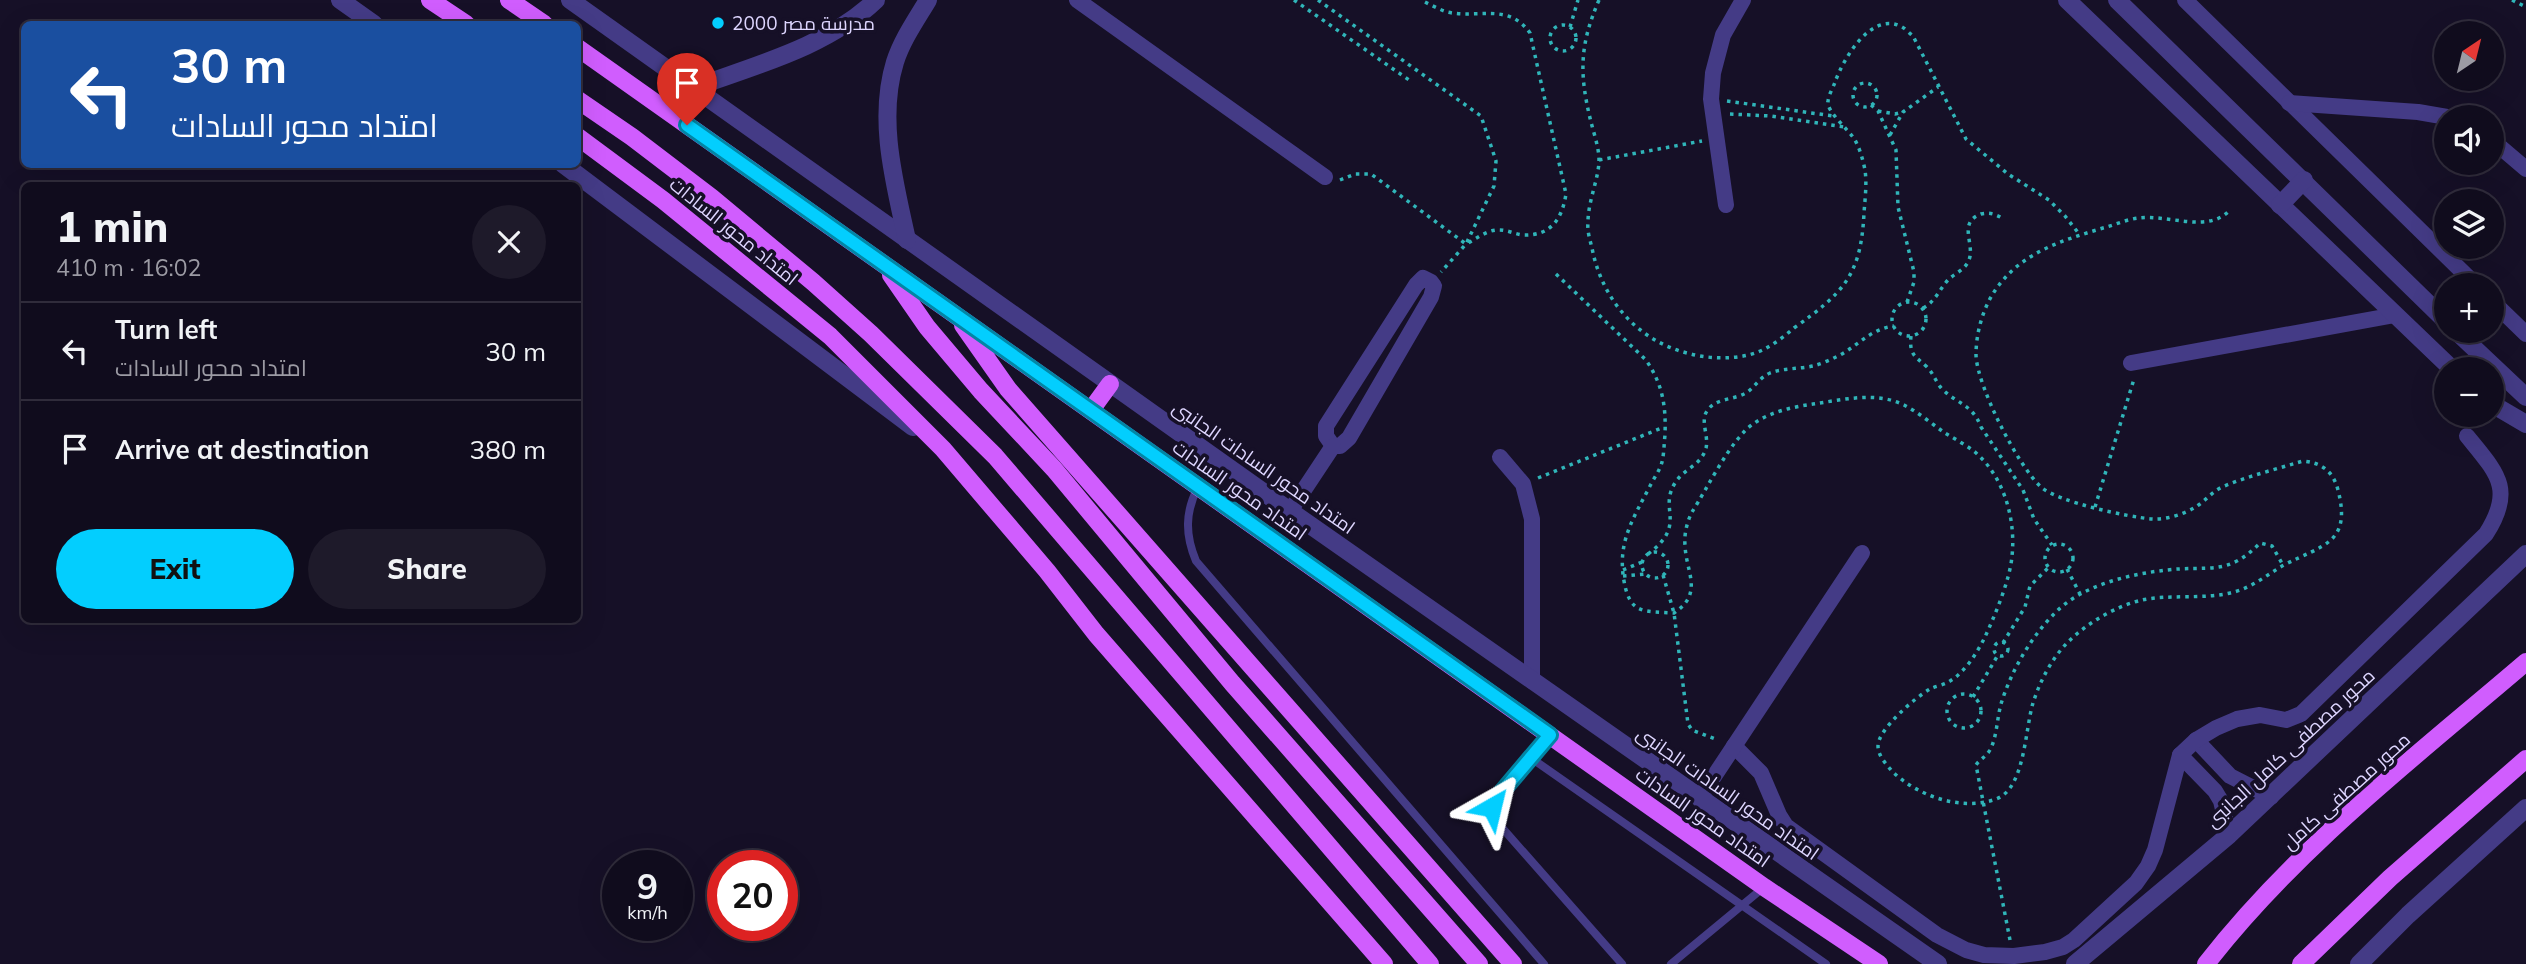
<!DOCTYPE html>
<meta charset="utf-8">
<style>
body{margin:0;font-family:Mulish,Cairo,sans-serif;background:#1e1a2a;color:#f1f3f6;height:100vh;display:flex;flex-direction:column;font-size:26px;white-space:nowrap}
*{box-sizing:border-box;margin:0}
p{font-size:23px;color:#9c9ba4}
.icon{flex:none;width:38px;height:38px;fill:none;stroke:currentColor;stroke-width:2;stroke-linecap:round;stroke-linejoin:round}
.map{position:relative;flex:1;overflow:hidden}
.sheet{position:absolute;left:21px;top:182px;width:560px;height:441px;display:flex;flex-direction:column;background:#100c1d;border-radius:10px;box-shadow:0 7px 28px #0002,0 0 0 2px #302c3b}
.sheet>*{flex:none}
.top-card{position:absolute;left:21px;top:21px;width:560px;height:147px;border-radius:10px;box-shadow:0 7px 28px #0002,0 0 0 2px #302c3b;background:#1a4fa0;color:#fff;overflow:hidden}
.needle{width:46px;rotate:35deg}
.fabs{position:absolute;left:2434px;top:21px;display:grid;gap:14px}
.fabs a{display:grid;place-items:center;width:70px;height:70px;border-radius:50%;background:#100c1d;box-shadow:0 7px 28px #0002,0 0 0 2px #302c3b;font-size:35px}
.speed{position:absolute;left:602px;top:850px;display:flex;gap:14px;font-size:35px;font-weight:700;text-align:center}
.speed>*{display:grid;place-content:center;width:91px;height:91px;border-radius:50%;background:#100c1d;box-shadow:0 7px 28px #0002,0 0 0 2px #302c3b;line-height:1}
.speed small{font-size:18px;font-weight:400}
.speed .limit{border:10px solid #d22;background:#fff;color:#111}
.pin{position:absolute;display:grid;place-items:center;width:60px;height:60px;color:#fff;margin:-72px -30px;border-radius:50% 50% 50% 0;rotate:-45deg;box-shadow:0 0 7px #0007}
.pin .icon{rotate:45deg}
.me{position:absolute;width:77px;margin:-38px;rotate:37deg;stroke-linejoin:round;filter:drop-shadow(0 0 5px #0008)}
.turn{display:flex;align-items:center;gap:24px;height:147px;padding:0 35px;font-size:32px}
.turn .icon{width:91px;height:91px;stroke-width:2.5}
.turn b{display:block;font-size:49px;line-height:60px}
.round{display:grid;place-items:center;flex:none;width:74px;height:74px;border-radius:37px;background:#1e1a2a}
.headline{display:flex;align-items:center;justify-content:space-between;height:119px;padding:0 35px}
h1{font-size:42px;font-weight:800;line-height:52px}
.action{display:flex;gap:14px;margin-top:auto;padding:14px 35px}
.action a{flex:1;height:80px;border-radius:42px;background:#03cefe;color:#111;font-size:28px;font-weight:800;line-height:80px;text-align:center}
.action a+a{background:#1e1a2a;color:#f1f3f6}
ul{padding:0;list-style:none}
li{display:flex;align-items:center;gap:21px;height:98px;padding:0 35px;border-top:2px solid #302c3b}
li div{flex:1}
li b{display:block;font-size:26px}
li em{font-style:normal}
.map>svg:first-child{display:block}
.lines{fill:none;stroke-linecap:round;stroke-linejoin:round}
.path{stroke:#30b5b9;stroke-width:3.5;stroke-dasharray:3.5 5;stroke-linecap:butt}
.service{stroke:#443b86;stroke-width:8}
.minor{stroke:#443b86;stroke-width:16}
.tertiary{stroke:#443b86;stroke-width:18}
.primary{stroke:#d05dfe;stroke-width:18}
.route-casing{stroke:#0286a5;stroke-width:18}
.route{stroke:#03cefe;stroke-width:12}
.poi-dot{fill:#03cefe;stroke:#161027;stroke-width:2.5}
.labels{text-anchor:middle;stroke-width:7;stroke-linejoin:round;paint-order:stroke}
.poi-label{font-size:19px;fill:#ded6ff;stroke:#161027;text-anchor:start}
.street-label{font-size:19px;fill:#ded6ff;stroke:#161027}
</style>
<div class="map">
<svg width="2526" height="964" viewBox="0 0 2526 964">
<rect width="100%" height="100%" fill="#161027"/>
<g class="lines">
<g class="path">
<polyline points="1294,0 1409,80"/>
<path d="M 1318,0 L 1481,116 L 1496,161 L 1494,186 L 1466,244 C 1476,239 1486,231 1496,230 C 1506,229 1514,234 1523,235 C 1551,236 1562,219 1566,194 L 1530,33 C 1508,2 1478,19 1447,12 C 1438,9 1429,4 1421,0"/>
<path d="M 1599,0 C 1580,44 1579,72 1590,118 C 1593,131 1599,147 1599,160 C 1599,178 1588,201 1588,222 C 1587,231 1590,240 1592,248 C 1602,300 1638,342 1691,354 C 1714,360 1747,360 1768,347 C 1777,342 1786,335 1794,328 C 1843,293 1861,276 1864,213 C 1865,199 1867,184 1865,170 C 1863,160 1860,149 1855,140 C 1849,130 1827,112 1828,102 C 1828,96 1833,88 1835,82 C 1843,60 1870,12 1900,26 C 1904,27 1909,33 1913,36 L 1966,139 L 2008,174 L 2049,200 L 2065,216 L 2080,235"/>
<polyline points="2512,0 2526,7"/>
<circle cx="1563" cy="38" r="13"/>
<polyline points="1570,27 1578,0"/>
<circle cx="1865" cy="95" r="12"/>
<polyline points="1727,101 1833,116"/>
<polyline points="1871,105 1878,111 1896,150 1898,207 1914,272 1914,282 1907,302"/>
<polyline points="1878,111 1895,114 1903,112"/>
<polyline points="1730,114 1771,116 1844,127"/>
<polyline points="1890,135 1903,112 1938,87"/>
<polyline points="1599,160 1702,141"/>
<polyline points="1340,180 1355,174 1371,174 1466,244 1441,272"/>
<path d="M 1556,274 L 1646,360 C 1663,385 1666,406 1665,435 C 1664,444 1664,454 1662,462 C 1660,470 1654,478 1650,486 C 1633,519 1617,542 1624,581 C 1630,615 1644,611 1674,613 C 1704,593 1686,573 1685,545 C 1684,534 1687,522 1692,512 C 1707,489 1731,439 1753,424 C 1770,412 1792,407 1813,404 C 1842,400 1876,391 1904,405 C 1918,412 1932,424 1945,433 C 1955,439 1966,445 1975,452 C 2004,477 2016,519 2012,556 C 2010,580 1995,615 1985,637 C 1977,653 1965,672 1950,681 C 1944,685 1936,686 1930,689 C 1916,697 1878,729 1878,746 C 1878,755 1885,763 1891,770 C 1915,795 1961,812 1996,799 C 2025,789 2025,729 2033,703 C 2040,681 2052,658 2068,642 C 2087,623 2116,606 2142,600 C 2169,594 2205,600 2234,592 C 2253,587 2268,574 2284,565 C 2322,545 2352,544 2338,490 C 2333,471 2322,463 2303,461 C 2277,469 2248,476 2222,487 C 2212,492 2206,500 2197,506 C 2185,514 2166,520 2152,519 C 2128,517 2058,502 2041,487 C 2018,466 1977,386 1976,355 C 1976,331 1984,304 1999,285 C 2025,251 2064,240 2103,228 C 2115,225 2127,219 2139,218 C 2168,214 2208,234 2230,210"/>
<circle cx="1909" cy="319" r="17"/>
<path d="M 1923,308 C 1935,302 1939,290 1948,280 C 1954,274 1964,270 1968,262 C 1977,246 1956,223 1981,214 C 1989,212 1995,214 2002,218"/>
<path d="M 1911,336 C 1909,355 1915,356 1927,367 C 1934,374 1936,383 1943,390 C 1958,404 1973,405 1981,427 L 2023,490 L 2034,519 L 2052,545"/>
<polyline points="1538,478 1664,427"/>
<polyline points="2095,507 2134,379"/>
<circle cx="2059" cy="558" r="14"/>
<circle cx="1655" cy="565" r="13"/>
<path d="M 1648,554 C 1688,524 1658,510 1675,483 C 1684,468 1701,466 1706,448 C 1709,436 1700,421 1707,411 C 1715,398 1734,400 1746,393 C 1755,387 1759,378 1770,373 C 1783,368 1799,369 1813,366 C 1821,364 1830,360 1838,356 C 1858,346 1870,329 1894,326"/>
<polyline points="2067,569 2080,594"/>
<polyline points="1623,570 1642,562"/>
<polyline points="1663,575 1674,613 1688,724 1692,730 1718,740"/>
<polyline points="1623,576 1645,574"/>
<circle cx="2001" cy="649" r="7"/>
<polyline points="2003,643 2025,607 2030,586 2049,567"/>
<circle cx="1964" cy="711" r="17"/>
<polyline points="1973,697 1998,655"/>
<path d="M 2010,940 L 1976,765 C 1980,759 1986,757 1990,750 C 1997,737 1997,718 2001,704 C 2011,671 2031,637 2055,613 C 2082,585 2130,574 2167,570 C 2208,565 2227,577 2260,543 L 2272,546 L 2283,565"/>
</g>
<g class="service">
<path d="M 1198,487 C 1185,512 1185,535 1196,561 L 1544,964"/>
<polyline points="1550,735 1494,801 1492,813 1497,822 1622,964"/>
<polyline points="1531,758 1826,964"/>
<polyline points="1671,964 1763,888"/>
</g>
<g class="minor">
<polyline points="1077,0 1325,177"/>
<polyline points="2185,0 2476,285"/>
<polyline points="2289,103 2418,112 2447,117"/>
<polyline points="2492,140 2526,169"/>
<polyline points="1726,205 1711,99 1713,73 1723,35 1743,0"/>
<polygon points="1423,278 1431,282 1434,286 1431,297 1349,438 1340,446 1333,446 1326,436 1326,426 1416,285"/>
<polyline points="2492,301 2526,334"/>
<polyline points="2131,363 2395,315"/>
<polyline points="1500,457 1523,484 1532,519 1532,681"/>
<polyline points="1290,511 1333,446"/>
<polyline points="2196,740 2230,776 2271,797"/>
<path d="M 1734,746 L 1761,773 L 1779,815 L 1786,826 L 1937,935 L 1966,950 L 1984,955 L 2014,956 L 2045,952 L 2063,947 L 2074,940 L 2136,883 L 2148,866 L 2155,850 L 2180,755 L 2196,740 L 2216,728 L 2237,719 L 2260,715 L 2286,720 L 2301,714 L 2486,534 C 2515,489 2497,473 2467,436"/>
<polyline points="2180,755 2215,791 2221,801 2229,835"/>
<polyline points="1699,799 1862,553"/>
</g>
<g class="tertiary">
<polyline points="340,0 374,24"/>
<polyline points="570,0 1290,511 1938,964"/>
<polyline points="2067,0 2452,369"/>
<polyline points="2117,0 2446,321"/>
<path d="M 693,88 C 756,65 827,47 876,0"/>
<polyline points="563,164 913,427"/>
<polyline points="2280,205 2304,180"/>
<path d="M 907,240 C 895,184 877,120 895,62 C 902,40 916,20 928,0"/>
<polyline points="2456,331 2526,397"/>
<polyline points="2492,404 2526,424"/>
<polyline points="2075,964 2229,835 2526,554"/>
<polyline points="2359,964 2408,915 2526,808"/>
</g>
<g class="primary">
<polyline points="430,0 466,24"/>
<polyline points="509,0 544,24"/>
<polyline points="578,48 1764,887 1879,964"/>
<polyline points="578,100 632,137 712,198 813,282 871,334 995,456 1430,964"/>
<polyline points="578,137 663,200 830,336 943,449 1047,571 1096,634 1384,964"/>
<polyline points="891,275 927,327 981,391 1054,469 1232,683 1479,964"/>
<polyline points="963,325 1008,389 1513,964"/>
<polyline points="1091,410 1110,384"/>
<path d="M 2206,964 C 2296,848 2415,757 2526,662"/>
<polyline points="2301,964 2390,878 2526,759"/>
</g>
</g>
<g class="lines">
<g class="route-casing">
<polyline id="route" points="687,125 1550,735 1494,801 1492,807"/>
</g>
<use href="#route" class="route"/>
</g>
<circle class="poi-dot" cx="718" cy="23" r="7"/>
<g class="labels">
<g class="poi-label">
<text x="732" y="30">مدرسة مصر 2000</text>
</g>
<g class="street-label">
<text transform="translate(734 231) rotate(39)" y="7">امتداد محور السادات</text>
<text transform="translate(1264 467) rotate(35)" y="7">امتداد محور السادات الجانبى</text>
<text transform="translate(1240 490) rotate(35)" y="7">امتداد محور السادات</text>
<text transform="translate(2290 748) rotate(-43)" y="7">محور مصطفى كامل الجانبى</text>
<text transform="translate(2346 791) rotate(-42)" y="7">محور مصطفى كامل</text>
<text transform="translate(1728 793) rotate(35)" y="7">امتداد محور السادات الجانبى</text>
<text transform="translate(1703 817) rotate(35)" y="7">امتداد محور السادات</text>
</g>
</g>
</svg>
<div class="fabs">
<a><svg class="needle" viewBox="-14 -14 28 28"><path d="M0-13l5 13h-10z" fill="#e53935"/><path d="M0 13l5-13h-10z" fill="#9c9ba4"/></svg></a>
<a><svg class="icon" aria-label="sound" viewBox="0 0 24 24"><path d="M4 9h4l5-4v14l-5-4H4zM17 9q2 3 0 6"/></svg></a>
<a><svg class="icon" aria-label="layers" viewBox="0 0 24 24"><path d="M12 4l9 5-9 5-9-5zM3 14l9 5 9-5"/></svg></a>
<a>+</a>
<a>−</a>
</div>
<div class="speed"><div>9<small>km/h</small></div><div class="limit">20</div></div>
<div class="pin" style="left:687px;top:125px;background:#d93025"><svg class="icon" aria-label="arrive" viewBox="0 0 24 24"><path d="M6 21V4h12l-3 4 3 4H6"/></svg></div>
<svg class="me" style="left:1492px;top:807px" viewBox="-20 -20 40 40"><path d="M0-17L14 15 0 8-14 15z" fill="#03cefe" stroke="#fff" stroke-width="4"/></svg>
<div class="top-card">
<div class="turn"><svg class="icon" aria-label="left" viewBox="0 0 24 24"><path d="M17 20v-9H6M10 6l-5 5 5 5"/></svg><div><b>30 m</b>امتداد محور السادات</div></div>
</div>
<section class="sheet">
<div class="headline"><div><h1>1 min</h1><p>410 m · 16:02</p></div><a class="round"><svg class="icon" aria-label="close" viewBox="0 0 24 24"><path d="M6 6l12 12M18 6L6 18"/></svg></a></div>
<ul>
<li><svg class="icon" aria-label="left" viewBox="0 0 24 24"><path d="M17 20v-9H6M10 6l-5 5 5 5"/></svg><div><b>Turn left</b><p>امتداد محور السادات</p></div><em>30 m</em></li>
<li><svg class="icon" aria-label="arrive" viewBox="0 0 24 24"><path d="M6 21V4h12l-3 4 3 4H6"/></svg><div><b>Arrive at destination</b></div><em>380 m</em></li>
</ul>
<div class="action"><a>Exit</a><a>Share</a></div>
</section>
</div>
